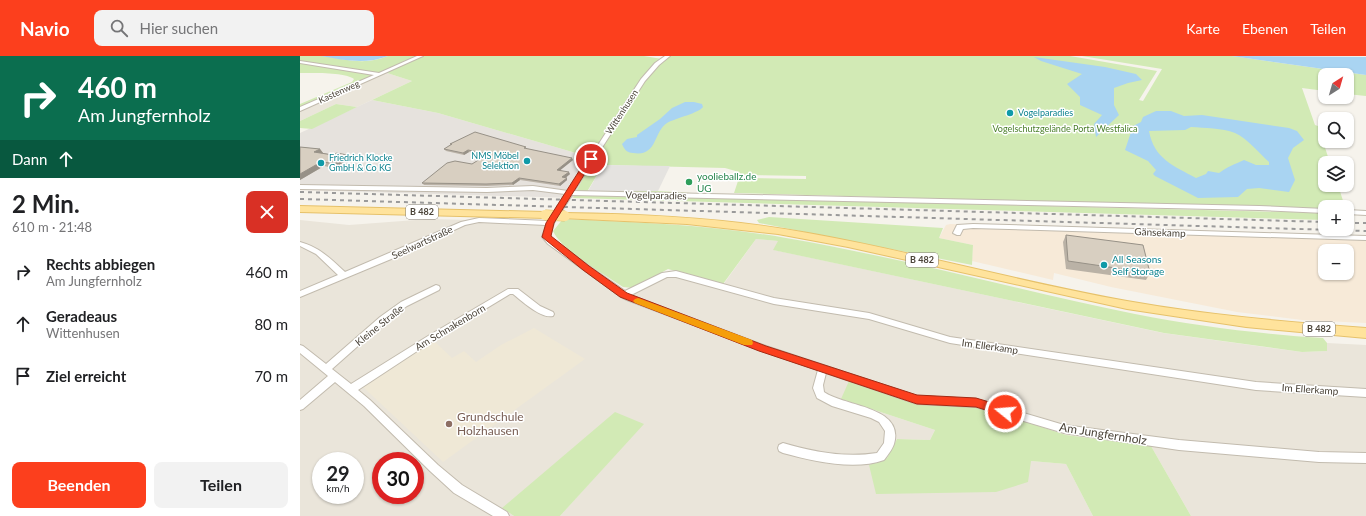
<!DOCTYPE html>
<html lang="de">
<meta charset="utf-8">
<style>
body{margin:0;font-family:Lato,sans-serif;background:#f2f2f2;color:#202124;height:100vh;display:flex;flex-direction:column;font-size:15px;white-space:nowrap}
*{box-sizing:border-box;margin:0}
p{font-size:13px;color:#757577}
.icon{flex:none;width:22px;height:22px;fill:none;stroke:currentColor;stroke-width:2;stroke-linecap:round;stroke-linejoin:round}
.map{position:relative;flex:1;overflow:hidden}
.side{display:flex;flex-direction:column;background:#fff;width:300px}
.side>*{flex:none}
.top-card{background:#0b6e4f;color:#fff;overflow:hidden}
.needle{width:26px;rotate:37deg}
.tools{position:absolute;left:1018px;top:12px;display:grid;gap:8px}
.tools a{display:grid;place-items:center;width:36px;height:36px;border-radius:8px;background:#fff;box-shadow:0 1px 3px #0004;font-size:20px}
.speed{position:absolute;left:12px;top:396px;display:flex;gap:8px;font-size:20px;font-weight:700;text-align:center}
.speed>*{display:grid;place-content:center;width:52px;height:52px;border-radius:50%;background:#fff;box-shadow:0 1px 3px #0004;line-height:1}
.speed small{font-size:10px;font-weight:400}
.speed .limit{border:6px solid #d22;background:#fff;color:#111}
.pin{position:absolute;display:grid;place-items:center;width:34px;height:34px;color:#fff;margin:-17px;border:2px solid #fff;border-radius:50%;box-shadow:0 1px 4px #0007}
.me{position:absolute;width:44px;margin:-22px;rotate:287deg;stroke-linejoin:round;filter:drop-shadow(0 0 3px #0008)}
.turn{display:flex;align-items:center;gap:14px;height:84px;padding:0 12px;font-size:18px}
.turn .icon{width:52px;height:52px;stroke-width:2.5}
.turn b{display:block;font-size:28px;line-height:34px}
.then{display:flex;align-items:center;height:38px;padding:0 12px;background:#0003;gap:8px;font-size:15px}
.round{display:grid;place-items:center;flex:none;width:42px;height:42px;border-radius:8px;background:#f2f2f2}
.summary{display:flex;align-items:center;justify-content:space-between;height:68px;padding:0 12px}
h1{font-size:24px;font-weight:700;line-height:30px}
.primary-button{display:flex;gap:8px;margin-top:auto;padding:8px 12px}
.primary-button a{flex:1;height:46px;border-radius:8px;background:#fc3f1d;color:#fff;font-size:16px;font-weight:700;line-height:46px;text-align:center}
.primary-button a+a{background:#f2f2f2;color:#202124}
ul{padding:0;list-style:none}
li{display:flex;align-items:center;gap:12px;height:52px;padding:0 12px}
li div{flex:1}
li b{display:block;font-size:15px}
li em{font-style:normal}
header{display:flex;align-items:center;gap:24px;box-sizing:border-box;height:56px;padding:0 20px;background:#fc3f1d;color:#fff}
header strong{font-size:19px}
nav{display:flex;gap:22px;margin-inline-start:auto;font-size:14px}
.search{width:280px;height:36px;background:#f2f2f2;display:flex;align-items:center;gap:10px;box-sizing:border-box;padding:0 14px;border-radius:8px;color:#757577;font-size:15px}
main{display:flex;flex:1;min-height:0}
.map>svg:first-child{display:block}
.residential{fill:#eae5da;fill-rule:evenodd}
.commercial{fill:#f7ead8;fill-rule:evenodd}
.industrial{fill:#e6e2dd}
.education{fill:#efe8d6}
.green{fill:#d2eab5}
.parking{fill:#e5e3e0}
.water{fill:#a9d4f2;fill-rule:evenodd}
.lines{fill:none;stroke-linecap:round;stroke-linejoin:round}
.street-casing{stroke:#c2bbae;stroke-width:2}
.primary-casing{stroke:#e6c16a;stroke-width:2}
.street{fill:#fff;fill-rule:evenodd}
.primary{fill:#ffe39c;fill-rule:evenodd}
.rail{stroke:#9a9a9a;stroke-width:2;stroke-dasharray:4 4;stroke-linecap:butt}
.primary-bridge-casing{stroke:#e6c16a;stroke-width:11;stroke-linecap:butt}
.primary-bridge{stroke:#ffe39c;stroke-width:10}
.wall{fill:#bab2a6}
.shaded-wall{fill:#979187}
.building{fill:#d8cfc1;stroke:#979187}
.route{fill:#fc3f1d;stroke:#a42913}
.slow{fill:#f59e0b}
.culture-dot{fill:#0f9aa8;stroke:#fff;stroke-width:1.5}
.leisure-dot{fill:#2e9e5b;stroke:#fff;stroke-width:1.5}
.education-dot{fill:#8d6e63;stroke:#fff;stroke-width:1.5}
.labels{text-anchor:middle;stroke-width:3;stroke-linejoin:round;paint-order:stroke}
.far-street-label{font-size:9px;fill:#4b4439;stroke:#fff}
.far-culture-label{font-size:9px;fill:#0d838f;stroke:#fff;text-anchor:start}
.far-park-label{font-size:9px;fill:#4a7f2a;stroke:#fff}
.shield{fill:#fff;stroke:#817c74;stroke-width:1}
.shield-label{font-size:9px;font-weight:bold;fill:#4b4439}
.leisure-label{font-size:10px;fill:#27864d;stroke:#fff;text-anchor:start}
.street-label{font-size:10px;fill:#4b4439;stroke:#fff}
.culture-label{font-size:10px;fill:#0d838f;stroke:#fff;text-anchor:start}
.near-education-label{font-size:12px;fill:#785e54;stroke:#fff;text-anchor:start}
.near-street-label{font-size:12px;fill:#4b4439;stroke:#fff}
</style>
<header>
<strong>Navio</strong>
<div class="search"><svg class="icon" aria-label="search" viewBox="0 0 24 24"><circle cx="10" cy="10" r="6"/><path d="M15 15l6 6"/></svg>Hier suchen</div>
<nav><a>Karte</a><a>Ebenen</a><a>Teilen</a></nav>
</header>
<main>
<section class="side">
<div class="top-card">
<div class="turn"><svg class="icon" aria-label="right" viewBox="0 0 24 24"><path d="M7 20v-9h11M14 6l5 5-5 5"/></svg><div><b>460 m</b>Am Jungfernholz</div></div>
<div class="then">Dann<svg class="icon" aria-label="ahead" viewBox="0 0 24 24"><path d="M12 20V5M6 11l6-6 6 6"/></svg></div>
</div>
<div class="summary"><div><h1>2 Min.</h1><p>610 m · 21:48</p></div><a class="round" style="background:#d93025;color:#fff"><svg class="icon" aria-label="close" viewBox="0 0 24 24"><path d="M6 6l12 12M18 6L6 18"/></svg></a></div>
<ul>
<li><svg class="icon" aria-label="right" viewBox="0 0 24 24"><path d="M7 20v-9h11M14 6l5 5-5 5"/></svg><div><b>Rechts abbiegen</b><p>Am Jungfernholz</p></div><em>460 m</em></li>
<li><svg class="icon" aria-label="ahead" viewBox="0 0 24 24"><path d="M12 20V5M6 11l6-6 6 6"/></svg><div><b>Geradeaus</b><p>Wittenhusen</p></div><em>80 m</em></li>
<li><svg class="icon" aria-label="arrive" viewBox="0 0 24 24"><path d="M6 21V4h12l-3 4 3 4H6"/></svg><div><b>Ziel erreicht</b></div><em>70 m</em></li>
</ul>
<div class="primary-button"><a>Beenden</a><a>Teilen</a></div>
</section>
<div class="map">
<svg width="1066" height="460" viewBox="0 0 1066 460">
<rect width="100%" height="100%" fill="#f6f3ec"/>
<g class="residential">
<polygon points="84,16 112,25 57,51 36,48 0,65 0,53"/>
<path d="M 129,163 L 248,166 L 243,179 L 323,239 L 358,223 L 377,219 L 420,233 L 456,183 L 479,185 L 474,194 L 863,277 L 1002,296 L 1027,295 L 1027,287 L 1066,289 L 1066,460 L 891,460 L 851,390 L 766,379 L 678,350 L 541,343 L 635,374 L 630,384 L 597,383 L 587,402 L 569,409 L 731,405 L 766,408 L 793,460 L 260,460 L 296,420 L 202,452 L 214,460 L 0,460 L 0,164 L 49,169 ZM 21,405 L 55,405 L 55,439 L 21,439 ZM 81,405 L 115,405 L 115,439 L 81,439 Z"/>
</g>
<path class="commercial" d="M 650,168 L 1066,181 L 1066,267 L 1002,264 L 937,256 L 811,231 L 754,217 L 753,224 L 672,205 L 673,189 L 639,182 L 646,169 ZM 1025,195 L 1047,195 L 1047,217 L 1025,217 Z"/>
<polygon class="industrial" points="72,44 138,57 293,102 273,142 0,134 0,77"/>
<polygon class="education" points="234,272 285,303 143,406 62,330 133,284 152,302 164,295 176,306 201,289"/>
<g class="green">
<path d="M 0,0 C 7,0 15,0 22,0 C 47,3 63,10 88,0 L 344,0 L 362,3 L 367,0 L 770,0 L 857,15 L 839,44 L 843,45 L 862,13 L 782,0 L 932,0 L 1066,19 L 1066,40 L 1047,38 L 1047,19 L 1025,19 L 1025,35 L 1002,32 L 1015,69 L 1018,70 L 1030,107 L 1025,107 L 1025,129 L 1038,129 L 1045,151 L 1025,151 L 1025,153 L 434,137 L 439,122 L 506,123 L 506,120 L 441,119 L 439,116 L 425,112 L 303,109 L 288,134 L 358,135 L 509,144 L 1025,157 L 1025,164 L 273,142 L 293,102 L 138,57 L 72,44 L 112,25 L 84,16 L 0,53 L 0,48 L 52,26 L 54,23 C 45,16 12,17 0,17 Z"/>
<polygon points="36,48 57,51 12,73 0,72 0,65"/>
<polygon points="469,161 643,172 639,182 673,189 672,209 459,167 457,164"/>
<path d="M 263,163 C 338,166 412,169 486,182 C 603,202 718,234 835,258 C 896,270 960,278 1023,282 L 1027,287 L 1027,295 L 1002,296 L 864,277 L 473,194 L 478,185 L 456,183 L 423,228 L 368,213 L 333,232 L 323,231 C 304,218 262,195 253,175 Z"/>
<polygon points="549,325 617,348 678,350 766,379 851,390 891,460 793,460 766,408 731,405 728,426 696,436 576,438 569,409 587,402 597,383 630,384 635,374 541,343"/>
<polygon points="315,356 344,368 260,460 214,460 202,452"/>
</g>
<polygon class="parking" points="303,109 370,110 358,135 288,135"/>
<g class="water">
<path d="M 21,0 L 88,0 C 65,9 44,4 21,0 Z"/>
<polygon points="932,0 1066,1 1066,19"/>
<polygon points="734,1 805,11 836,18 842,24 828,27 814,32 814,49 819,59 796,81 794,68 802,59 780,49 780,41 767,28 782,18 741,5"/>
<path d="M 385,46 L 394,46 L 402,48 L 403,51 C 399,57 376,62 367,67 C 353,76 358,101 333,97 C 327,97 324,93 322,88 L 327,83 L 337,81 L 337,79 L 360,63 L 372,52 Z"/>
<path d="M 856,55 L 871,55 L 884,60 L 902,59 L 989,72 L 997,75 L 1004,84 L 993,92 L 988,102 L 995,124 L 989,136 L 959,132 L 947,133 L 938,141 L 898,142 L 855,120 L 853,118 L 856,114 L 848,105 L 825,94 L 833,70 L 841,66 L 843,61 ZM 891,71 C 905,72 922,72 935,77 C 948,83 959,97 969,106 L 969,109 L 956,109 L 944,104 C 935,108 927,111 919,117 L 908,115 L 906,118 L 896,122 C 874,110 854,103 849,75 L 885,74 Z"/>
</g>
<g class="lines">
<g class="street-casing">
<g id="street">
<polygon points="117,0 123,0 0,55 0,51 74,19 0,7 0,5 79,17"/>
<path d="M 365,0 L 370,0 L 359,9 L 345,25 L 274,135 L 959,150 L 1025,153 L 1025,157 L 959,154 L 272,139 L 254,167 L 250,181 L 289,210 L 325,235 L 362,217 L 376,215 L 474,242 L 569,257 L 650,281 L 956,326 L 1066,333 L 1066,341 L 956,334 L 650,287 L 569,263 L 474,248 L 376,221 L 367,221 L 331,239 L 333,240 L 466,290 L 617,340 L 676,343 L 764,369 L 879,384 L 1019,396 L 1066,397 L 1066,407 L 1019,406 L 879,394 L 764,377 L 676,351 L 617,348 L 526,317 L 523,329 L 524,336 C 545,351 605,350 594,388 C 592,394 587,400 584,404 C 554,415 513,405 483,397 L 479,395 L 478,392 L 479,389 L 483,387 C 514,396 545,402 577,397 L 584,387 L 585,375 L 579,366 L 571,362 L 532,350 L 517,342 L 513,332 L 518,314 L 460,294 L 327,244 L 321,241 L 248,188 L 242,181 L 246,169 L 179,166 L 165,169 L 96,201 L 0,241 L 0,235 L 38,219 L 16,198 L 0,190 L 0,186 C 19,191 31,203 45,216 L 161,166 L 179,162 L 248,165 L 265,138 L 233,134 L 187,136 L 0,133 L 0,129 L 187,132 L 233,130 L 268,135 L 341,23 L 355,7 Z"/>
<polygon points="1047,154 1066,155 1066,159 1047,158"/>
<polygon points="673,168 1066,180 1066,184 673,172 663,173 660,179 657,179 653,177 657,169"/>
<path d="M 136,229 L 139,230 L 140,232 L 139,234 L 107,250 L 86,265 L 32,313 L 51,328 L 128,280 L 208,233 L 218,233 L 240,250 L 253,256 L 254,258 L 253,260 C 241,263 222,245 213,238 L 210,238 L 134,284 L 58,334 L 70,344 L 138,409 L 162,429 L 207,456 L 209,460 L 193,460 L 154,437 L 130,415 L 64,350 L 35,326 L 3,353 L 0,354 L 0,344 L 28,320 L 0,297 L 0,289 L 3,290 L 26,308 L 80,261 L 101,246 Z"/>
</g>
</g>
<g class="primary-casing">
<g id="primary">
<polygon points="0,150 245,156 250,159 245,162 0,156"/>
<path d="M 265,157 C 346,158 428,162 508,177 C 615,196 720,226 827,245 C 906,259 986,266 1066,272 L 1066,282 L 946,271 L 827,253 L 548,191 L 478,178 L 387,168 L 261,162 L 260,160 Z"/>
</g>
</g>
<use href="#street" class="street"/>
<use href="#primary" class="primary"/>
<g class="rail">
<polyline points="0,136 1025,166"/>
<polyline points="0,143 1066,175"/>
<polyline points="1047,167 1066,167"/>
</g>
<g class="primary-bridge-casing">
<polyline id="primary-bridge" points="245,159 265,160"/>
</g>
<use href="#primary-bridge" class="primary-bridge"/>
</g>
<g class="wall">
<polygon points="150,88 227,93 273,104 260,114 270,118 265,122 267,122 267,124 260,130 220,124 213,129 187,130 124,129 122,127 172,108 186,100 169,96 164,99 146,95 144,93 151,89"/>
<polygon points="0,91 20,93 23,97 33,99 47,99 49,103 34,112 24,110 0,124"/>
<polygon points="766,179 850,217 846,224 766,213 763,186"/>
</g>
<g class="shaded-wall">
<polygon points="20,93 23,97 17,100 14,96"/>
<polygon points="168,94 169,96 164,99 163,97"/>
<polygon points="47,99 49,103 34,112 31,107"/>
<polygon points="272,102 273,104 258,116 257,114"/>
<polygon points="21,106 24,110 0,124 0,118"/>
<polygon points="269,116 270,118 263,124 262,121"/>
<polygon points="219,122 220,124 213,129 212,127"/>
<polygon points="267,122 267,124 260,130 259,128"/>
</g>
<g class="building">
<polygon points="175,76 226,91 224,92 272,102 257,114 269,116 262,121 267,122 259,128 219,122 212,127 186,128 122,127 147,107 155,105 172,108 188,98 168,94 163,97 144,93 152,88 150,88"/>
<polygon points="0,91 20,93 14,96 33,99 37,97 47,99 31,107 21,106 0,118"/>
<polygon points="766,179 843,189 850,217 768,205"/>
</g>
<polygon class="route" points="288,101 294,103 254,167 251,180 289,210 327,237 466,290 617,339 676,342 709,352 711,356 709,359 705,360 676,351 617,348 459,295 320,241 283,214 242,181 246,167"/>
<polygon class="slow" points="338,242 452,284 453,287 452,289 444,289 335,247 333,245 335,243"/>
<g class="culture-dot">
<circle cx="710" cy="57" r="4"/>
<circle cx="227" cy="105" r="4"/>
<circle cx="21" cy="107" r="4"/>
<circle cx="804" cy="209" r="4"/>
</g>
<circle class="leisure-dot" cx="389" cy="126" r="4"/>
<circle class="education-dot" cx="149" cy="368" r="4"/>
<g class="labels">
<g class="far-street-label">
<text transform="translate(39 36) rotate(-24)" y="3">Kastenweg</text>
<text transform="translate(322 56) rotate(-57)" y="3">Wittenhusen</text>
</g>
<g class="far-culture-label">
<text x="718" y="60">Vogelparadies</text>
<text x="219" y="103" text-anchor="end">NMS Möbel<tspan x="219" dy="10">Selektion</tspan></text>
<text x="29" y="105">Friedrich Klocke<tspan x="29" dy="10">GmbH &amp; Co KG</tspan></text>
</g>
<g class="far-park-label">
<text x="765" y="76">Vogelschutzgelände Porta Westfalica</text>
</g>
<g class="shield">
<rect x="106" y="149" width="32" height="14" rx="3"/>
<rect x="606" y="197" width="32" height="14" rx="3"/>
<rect x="1003" y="266" width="32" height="14" rx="3"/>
</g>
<g class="shield-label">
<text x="122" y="159">B 482</text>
<text x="622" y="207">B 482</text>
<text x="1019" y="276">B 482</text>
</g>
<g class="leisure-label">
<text x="397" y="124">yoolieballz.de<tspan x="397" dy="12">UG</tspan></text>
</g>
<g class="street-label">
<text transform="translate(356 139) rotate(1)" y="4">Vogelparadies</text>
<text transform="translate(860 176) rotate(2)" y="4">Gänsekamp</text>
<text transform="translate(122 186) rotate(-25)" y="4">Seelwartstraße</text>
<text transform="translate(79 269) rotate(-39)" y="4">Kleine Straße</text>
<text transform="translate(150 271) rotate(-31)" y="4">Am Schnakenborn</text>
<text transform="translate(690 290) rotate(8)" y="4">Im Ellerkamp</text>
<text transform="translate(1010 333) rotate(4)" y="4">Im Ellerkamp</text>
</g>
<g class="culture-label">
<text x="812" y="207">All Seasons<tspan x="812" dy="12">Self Storage</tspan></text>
</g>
<g class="near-education-label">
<text x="157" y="365">Grundschule<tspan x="157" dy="14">Holzhausen</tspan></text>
</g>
<g class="near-street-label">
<text transform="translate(803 378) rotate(9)" y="4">Am Jungfernholz</text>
</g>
</g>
</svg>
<div class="tools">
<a><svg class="needle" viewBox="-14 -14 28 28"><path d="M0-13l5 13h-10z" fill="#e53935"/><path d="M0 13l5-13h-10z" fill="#757577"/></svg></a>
<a><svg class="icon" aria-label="search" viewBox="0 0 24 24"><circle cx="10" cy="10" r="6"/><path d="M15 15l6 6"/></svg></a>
<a><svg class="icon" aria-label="layers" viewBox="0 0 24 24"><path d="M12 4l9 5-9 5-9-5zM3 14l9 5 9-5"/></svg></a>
<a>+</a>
<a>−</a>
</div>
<div class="speed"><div>29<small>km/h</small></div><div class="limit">30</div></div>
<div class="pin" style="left:291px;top:103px;background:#d93025"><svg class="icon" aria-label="arrive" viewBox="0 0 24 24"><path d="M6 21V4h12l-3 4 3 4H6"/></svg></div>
<svg class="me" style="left:705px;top:356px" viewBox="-20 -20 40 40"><circle r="17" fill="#fc3f1d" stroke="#fff" stroke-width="3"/><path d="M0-11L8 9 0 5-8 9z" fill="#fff"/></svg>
</div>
</main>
